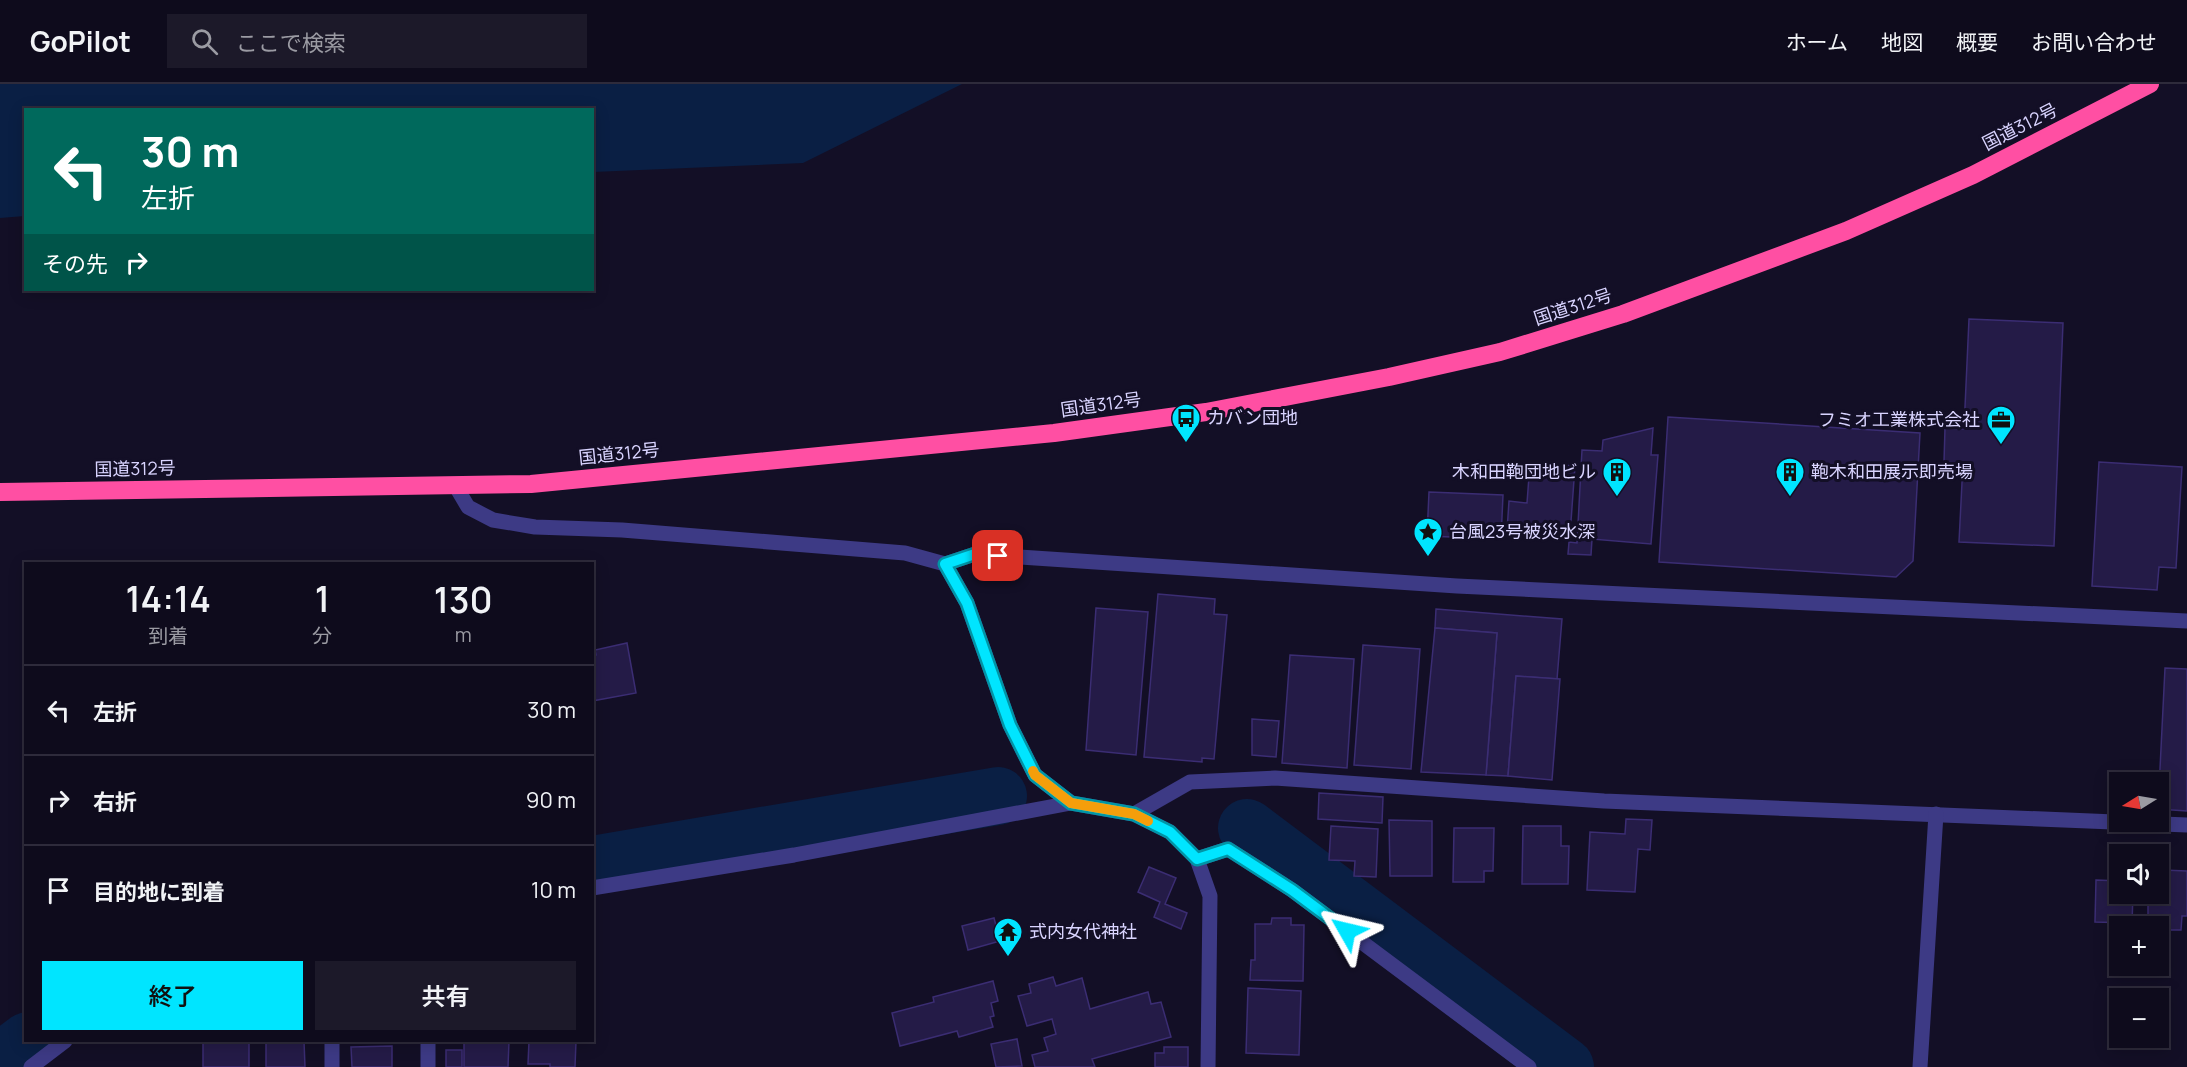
<!DOCTYPE html>
<html lang="ja">
<meta charset="utf-8">
<style>
body{margin:0;font-family:Manrope,"Noto Sans JP",sans-serif;background:#1c1929;color:#f1f3f6;height:100vh;display:flex;flex-direction:column;font-size:22px;white-space:nowrap}
*{box-sizing:border-box;margin:0}
p{font-size:20px;color:#9b9ba3}
.icon{flex:none;width:33px;height:33px;fill:none;stroke:currentColor;stroke-width:2;stroke-linecap:round;stroke-linejoin:round}
.map{position:relative;flex:1;overflow:hidden}
.side{position:absolute;left:24px;top:478px;width:570px;height:480px;display:flex;flex-direction:column;background:#0e0b1c;border-radius:0px;box-shadow:0 3px 15px #0003,0 0 0 2px #2e2b3b}
.side>*{flex:none}
.top-card{position:absolute;left:24px;top:24px;width:570px;height:183px;border-radius:0px;box-shadow:0 3px 15px #0003,0 0 0 2px #2e2b3b;background:#00695c;color:#fff;overflow:hidden}
.needle{width:39px;rotate:259deg}
.controls{position:absolute;left:2109px;top:688px;display:grid;gap:12px}
.controls a{display:grid;place-items:center;width:60px;height:60px;border-radius:0px;background:#0e0b1c;box-shadow:0 3px 15px #0003,0 0 0 2px #2e2b3b;font-size:30px}
.pin{position:absolute;display:grid;place-items:center;width:51px;height:51px;color:#fff;margin:-26px;border-radius:12px;box-shadow:0 3px 9px #0006}
.me{position:absolute;width:66px;margin:-33px;rotate:307deg;stroke-linejoin:round;filter:drop-shadow(0 0 4px #0008)}
.turn{display:flex;align-items:center;gap:21px;height:126px;padding:0 18px;font-size:27px}
.turn .icon{width:78px;height:78px;stroke-width:2.5}
.turn b{display:block;font-size:42px;line-height:51px}
.then{display:flex;align-items:center;height:57px;padding:0 18px;background:#0003;gap:12px;font-size:22px}
.eta{display:flex;justify-content:space-evenly;align-items:center;height:102px;text-align:center}
.eta b{font-size:36px;font-weight:600;line-height:42px}
.action{display:flex;gap:12px;margin-top:auto;padding:12px 18px}
.action a{flex:1;height:69px;border-radius:0px;background:#00e5ff;color:#111;font-size:24px;font-weight:600;line-height:69px;text-align:center}
.action a+a{background:#1c1929;color:#f1f3f6}
ul{padding:0;list-style:none}
li{display:flex;align-items:center;gap:18px;height:90px;padding:0 18px;border-top:2px solid #2e2b3b}
li div{flex:1}
li b{display:block;font-size:22px}
li em{font-style:normal}
header{display:flex;align-items:center;gap:36px;box-sizing:border-box;height:84px;padding:0 30px;background:#0e0b1c;border-bottom:2px solid #2e2b3b}
header strong{font-size:28px}
nav{display:flex;gap:33px;margin-inline-start:auto;font-size:21px}
.search{width:420px;height:54px;background:#1c1929;display:flex;align-items:center;gap:15px;box-sizing:border-box;padding:0 21px;border-radius:0px;color:#9b9ba3;font-size:22px}
.map>svg:first-child{display:block}
.water{fill:#0a1f44}
.lines{fill:none;stroke-linecap:round;stroke-linejoin:round}
.river{stroke:#0a1f44;stroke-width:58}
.building{fill:#241b47;stroke:#3b2d73;stroke-width:1.5}
.minor{stroke:#3d3a85;stroke-width:15}
.highway{stroke:#ff4fa3;stroke-width:18}
.route-casing{stroke:#0095a6;stroke-width:15}
.route{stroke:#00e5ff;stroke-width:10}
.slow{stroke:#f59e0b;stroke-width:10}
.labels{text-anchor:middle;stroke-width:6;stroke-linejoin:round;paint-order:stroke}
.street-label{font-size:18px;fill:#d9d4ff;stroke:#130f26}
.poi-label{font-size:18px;fill:#d9d4ff;stroke:#130f26;text-anchor:start}
</style>
<header>
<strong>GoPilot</strong>
<div class="search"><svg class="icon" aria-label="search" viewBox="0 0 24 24"><circle cx="10" cy="10" r="6"/><path d="M15 15l6 6"/></svg>ここで検索</div>
<nav><a>ホーム</a><a>地図</a><a>概要</a><a>お問い合わせ</a></nav>
</header>
<div class="map">
<svg width="2187" height="983" viewBox="0 0 2187 983">
<rect width="100%" height="100%" fill="#130f26"/>
<polygon class="water" points="0,0 962,0 803,79 593,88 592,26 26,26 25,132 0,134"/>
<g class="lines">
<g class="river">
<polyline points="1247,744 1565,983"/>
<polyline points="592,781 998,712"/>
<polyline points="0,978 28,957"/>
</g>
</g>
<g class="building">
<polygon points="1969,235 2063,239 2054,462 1959,458 1963,379 1944,378 1945,344 1964,345"/>
<polygon points="1668,333 1920,349 1913,477 1896,493 1659,478"/>
<polygon points="1653,344 1651,371 1658,371 1651,460 1592,455 1591,471 1568,470 1569,458 1577,459 1582,366 1602,367 1603,356"/>
<polygon points="2099,378 2182,383 2176,484 2159,483 2157,506 2092,502"/>
<polygon points="1530,379 1575,382 1570,451 1507,447 1509,417 1527,419"/>
<polygon points="1429,408 1503,411 1501,455 1427,452"/>
<polygon points="1158,510 1215,515 1214,530 1227,531 1214,675 1202,674 1202,678 1144,673"/>
<polygon points="1096,524 1148,528 1136,671 1086,666"/>
<polygon points="1436,525 1562,535 1557,595 1516,592 1508,692 1486,691 1497,549 1435,544"/>
<polygon points="1435,544 1497,549 1486,691 1421,688"/>
<polygon points="627,559 636,609 592,617 592,572 596,571 595,566"/>
<polygon points="1363,561 1420,565 1411,685 1354,681"/>
<polygon points="1290,571 1354,575 1347,684 1282,679"/>
<polygon points="2165,584 2187,585 2187,727 2158,725"/>
<polygon points="1516,592 1560,595 1552,696 1508,692"/>
<polygon points="1252,635 1279,637 1276,673 1252,671"/>
<polygon points="2109,701 2120,702 2120,724 2108,723"/>
<polygon points="1319,709 1383,713 1382,739 1318,735"/>
<polygon points="1626,735 1652,736 1650,766 1638,765 1635,808 1587,806 1590,748 1625,750"/>
<polygon points="1389,736 1432,737 1432,792 1390,792"/>
<polygon points="1331,742 1378,745 1376,793 1354,792 1355,777 1329,776"/>
<polygon points="1523,742 1561,742 1561,762 1569,762 1568,800 1522,800"/>
<polygon points="1454,744 1494,744 1493,787 1484,787 1484,798 1453,798"/>
<polygon points="1149,783 1176,794 1165,820 1187,829 1181,845 1154,833 1160,818 1138,808"/>
<polygon points="2163,786 2187,787 2187,832 2182,832 2181,846 2158,846 2158,843 2148,843 2148,810 2158,810 2158,789 2163,789"/>
<polygon points="2096,796 2120,797 2120,810 2133,810 2132,839 2095,838"/>
<polygon points="994,834 1000,857 968,866 962,842"/>
<polygon points="1272,834 1291,834 1291,841 1304,841 1303,897 1250,896 1251,876 1255,876 1255,840 1271,840"/>
<polygon points="1053,893 1056,902 1082,894 1090,925 1148,908 1151,920 1161,918 1171,953 1092,975 1095,983 1035,983 1032,971 1048,967 1044,954 1056,950 1052,935 1027,942 1018,912 1031,909 1029,900"/>
<polygon points="993,897 998,917 991,919 994,932 990,933 993,943 959,953 957,947 900,962 892,929 934,918 933,913"/>
<polygon points="1248,904 1301,907 1299,971 1246,969"/>
<polygon points="1017,955 1022,982 996,983 991,960"/>
<rect x="203" y="957" width="46" height="26"/>
<polygon points="266,957 304,957 305,983 266,983"/>
<polygon points="464,957 509,957 508,983 464,983"/>
<polygon points="529,957 576,957 575,983 550,983 550,980 528,980"/>
<polygon points="392,962 392,983 352,983 351,963"/>
<polygon points="1164,963 1188,963 1188,983 1155,983 1155,969 1164,969"/>
<rect x="446" y="966" width="16" height="17"/>
</g>
<g class="lines">
<g class="minor">
<polyline points="455,401 468,423 493,436 535,443 622,446 905,469 945,480 975,470 1457,502 2187,537"/>
<polyline points="945,480 967,519 1010,641 1035,691 1071,719"/>
<polyline points="1134,730 1190,698 1275,694 1604,717 2187,741"/>
<polyline points="1197,775 1228,765 1292,806 1529,983"/>
<polyline points="592,804 794,771 1071,719 1134,730 1170,748 1197,775 1210,812 1208,983"/>
<polyline points="332,957 332,983"/>
<polyline points="428,957 428,983"/>
<polyline points="31,983 65,957"/>
<polyline points="1920,983 1936,730"/>
</g>
<polyline class="highway" points="0,408 531,400 1054,349 1206,328 1389,293 1500,268 1623,230 1846,147 1973,91 2150,0"/>
</g>
<g class="lines">
<g class="route-casing">
<polyline id="route" points="998,472 975,470 945,480 967,519 1010,641 1035,691 1071,719 1134,730 1170,748 1197,775 1228,765 1292,806 1347,847"/>
</g>
<use href="#route" class="route"/>
<polyline class="slow" points="1033,687 1035,691 1071,719 1134,730 1148,737"/>
</g>
<defs>
<g id="bus-pin" transform="scale(1.5)"><path d="M0 17L-7.5 6A9.5 9.5 0 1 1 7.5 6Z" fill="#00e5ff" stroke="#130f26"/><path d="M-5-6H5V4H4V6H2V4H-2V6H-4V4H-5ZM-3.5-4V0h7V-4ZM-3.5 1.2v1.5H-2V1.2ZM2 1.2v1.5H3.5V1.2Z" fill="#111"/></g>
<g id="office-pin" transform="scale(1.5)"><path d="M0 17L-7.5 6A9.5 9.5 0 1 1 7.5 6Z" fill="#00e5ff" stroke="#130f26"/><path d="M-6-3h4V-5.5h4V-3h4V5H-6ZM-1-4.5V-3h2v-1.5ZM-6 0V1H6V0Z" fill="#111"/></g>
<g id="building-pin" transform="scale(1.5)"><path d="M0 17L-7.5 6A9.5 9.5 0 1 1 7.5 6Z" fill="#00e5ff" stroke="#130f26"/><path d="M-4-6H4V6H1V3H-1V6H-4ZM-2.5-4.3h1.7v1.8h-1.7ZM.8-4.3h1.7v1.8H.8ZM-2.5-1h1.7V.8h-1.7ZM.8-1h1.7V.8H.8Z" fill="#111"/></g>
<g id="sight-pin" transform="scale(1.5)"><path d="M0 17L-7.5 6A9.5 9.5 0 1 1 7.5 6Z" fill="#00e5ff" stroke="#130f26"/><path d="M0-6L1.8-2.2L6-1.7L2.9 1.2L3.7 5.4L0 3.3L-3.7 5.4L-2.9 1.2L-6-1.7L-1.8-2.2Z" fill="#111"/></g>
<g id="temple-pin" transform="scale(1.5)"><path d="M0 17L-7.5 6A9.5 9.5 0 1 1 7.5 6Z" fill="#00e5ff" stroke="#130f26"/><path d="M0-6L5-2H3V0L6.5 2.5H4V6H1.5V3h-3V6H-4V2.5H-6.5L-3 0V-2H-5Z" fill="#111"/></g>
</defs>
<g fill-rule="evenodd">
<use href="#bus-pin" x="1186" y="334"/>
<use href="#office-pin" x="2001" y="336"/>
<use href="#building-pin" x="1617" y="388"/>
<use href="#building-pin" x="1790" y="388"/>
<use href="#sight-pin" x="1428" y="448"/>
<use href="#temple-pin" x="1008" y="848"/>
</g>
<g class="labels">
<g class="street-label">
<text transform="translate(2020 43) rotate(-27)" y="6">国道312号</text>
<text transform="translate(1573 223) rotate(-18)" y="6">国道312号</text>
<text transform="translate(1101 321) rotate(-8)" y="6">国道312号</text>
<text transform="translate(619 370) rotate(-6)" y="6">国道312号</text>
<text transform="translate(135 385) rotate(-1)" y="6">国道312号</text>
</g>
<g class="poi-label">
<text x="1207" y="340">カバン団地</text>
<text x="1980" y="342" text-anchor="end">フミオ工業株式会社</text>
<text x="1596" y="394" text-anchor="end">木和田鞄団地ビル</text>
<text x="1811" y="394">鞄木和田展示即売場</text>
<text x="1449" y="454">台風23号被災水深</text>
<text x="1029" y="854">式内女代神社</text>
</g>
</g>
</svg>
<div class="controls">
<a><svg class="needle" viewBox="-14 -14 28 28"><path d="M0-13l5 13h-10z" fill="#e53935"/><path d="M0 13l5-13h-10z" fill="#9b9ba3"/></svg></a>
<a><svg class="icon" aria-label="sound" viewBox="0 0 24 24"><path d="M4 9h4l5-4v14l-5-4H4zM17 9q2 3 0 6"/></svg></a>
<a>+</a>
<a>−</a>
</div>
<div class="pin" style="left:998px;top:472px;background:#d93025"><svg class="icon" aria-label="arrive" viewBox="0 0 24 24"><path d="M6 21V4h12l-3 4 3 4H6"/></svg></div>
<svg class="me" style="left:1347px;top:847px" viewBox="-20 -20 40 40"><path d="M0-17L14 15 0 8-14 15z" fill="#00e5ff" stroke="#fff" stroke-width="4"/></svg>
<div class="top-card">
<div class="turn"><svg class="icon" aria-label="left" viewBox="0 0 24 24"><path d="M17 20v-9H6M10 6l-5 5 5 5"/></svg><div><b>30 m</b>左折</div></div>
<div class="then">その先<svg class="icon" aria-label="right" viewBox="0 0 24 24"><path d="M7 20v-9h11M14 6l5 5-5 5"/></svg></div>
</div>
<section class="side">
<div class="eta">
<div><b>14:14</b><p>到着</p></div>
<div><b>1</b><p>分</p></div>
<div><b>130</b><p>m</p></div>
</div>
<ul>
<li><svg class="icon" aria-label="left" viewBox="0 0 24 24"><path d="M17 20v-9H6M10 6l-5 5 5 5"/></svg><div><b>左折</b></div><em>30 m</em></li>
<li><svg class="icon" aria-label="right" viewBox="0 0 24 24"><path d="M7 20v-9h11M14 6l5 5-5 5"/></svg><div><b>右折</b></div><em>90 m</em></li>
<li><svg class="icon" aria-label="arrive" viewBox="0 0 24 24"><path d="M6 21V4h12l-3 4 3 4H6"/></svg><div><b>目的地に到着</b></div><em>10 m</em></li>
</ul>
<div class="action"><a>終了</a><a>共有</a></div>
</section>
</div>
